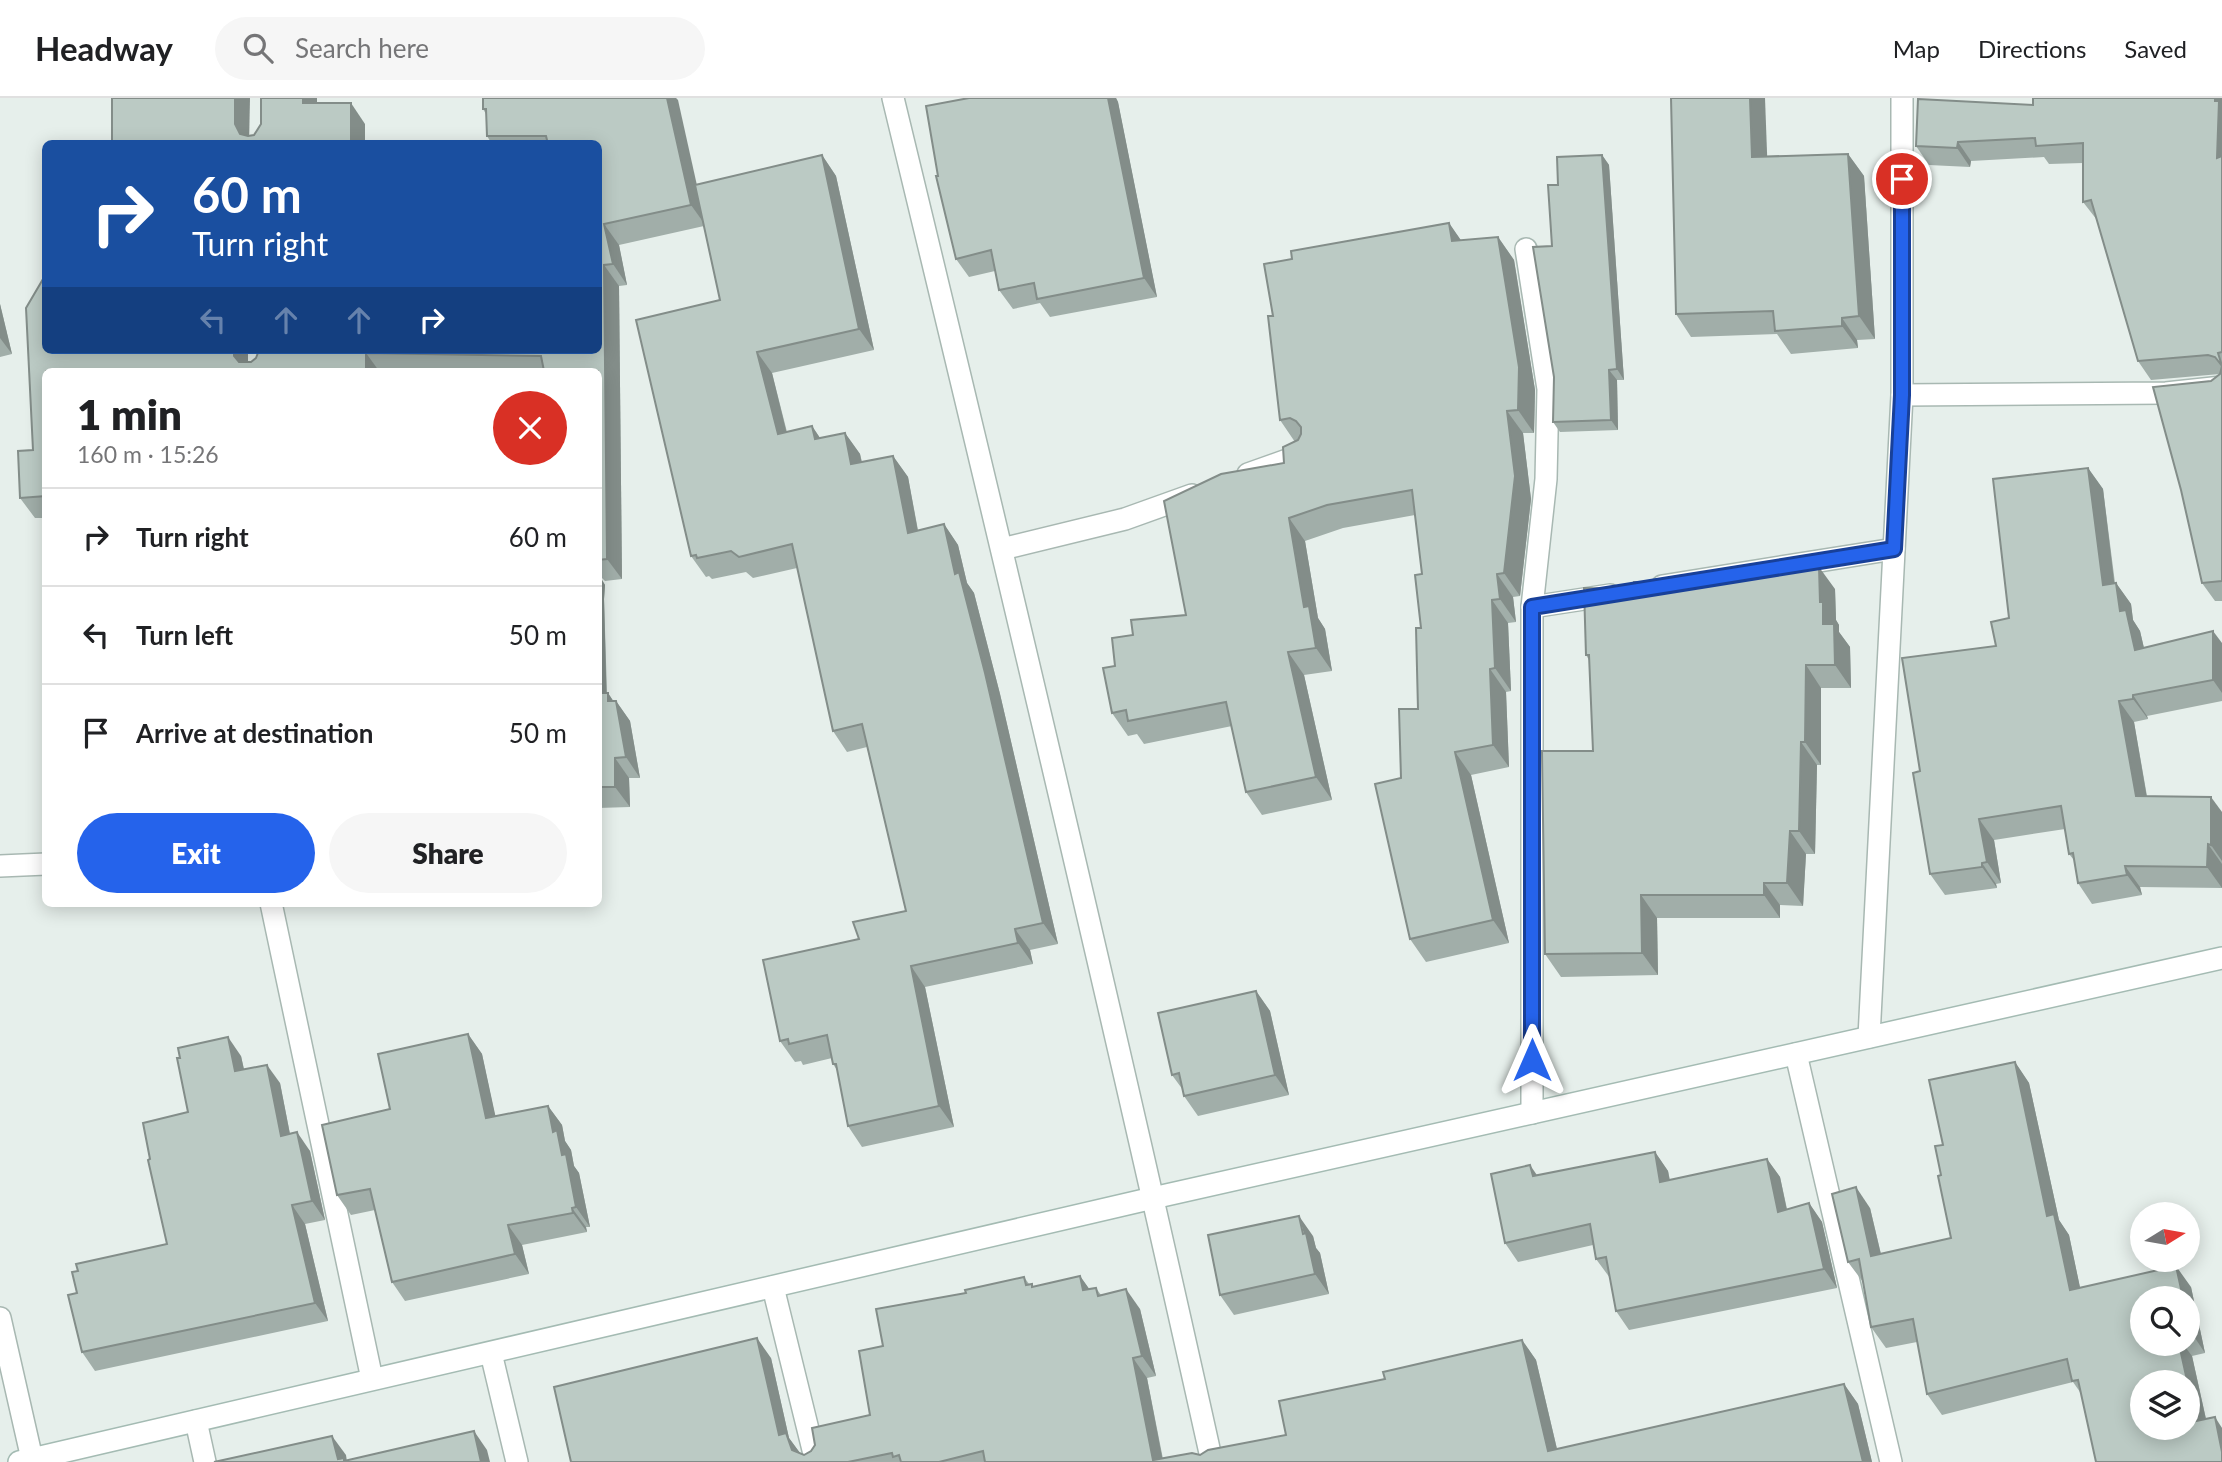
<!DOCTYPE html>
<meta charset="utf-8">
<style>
body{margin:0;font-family:Lato,sans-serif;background:#f6f6f6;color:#202124;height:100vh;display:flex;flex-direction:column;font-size:26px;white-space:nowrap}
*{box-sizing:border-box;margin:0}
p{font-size:23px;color:#757577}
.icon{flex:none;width:38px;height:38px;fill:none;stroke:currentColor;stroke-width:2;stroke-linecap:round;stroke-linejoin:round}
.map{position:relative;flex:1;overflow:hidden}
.side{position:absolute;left:42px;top:270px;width:560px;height:539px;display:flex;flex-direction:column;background:#fff;border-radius:10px;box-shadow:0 4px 18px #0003}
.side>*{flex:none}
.guide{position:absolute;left:42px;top:42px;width:560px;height:214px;border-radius:10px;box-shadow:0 4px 18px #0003;background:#1a4fa0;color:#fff;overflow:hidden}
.needle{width:46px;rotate:79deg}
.controls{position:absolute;left:2130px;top:1104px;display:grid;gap:14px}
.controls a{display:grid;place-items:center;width:70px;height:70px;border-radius:50%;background:#fff;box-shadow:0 4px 18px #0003;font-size:35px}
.pin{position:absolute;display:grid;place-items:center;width:60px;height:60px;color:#fff;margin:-30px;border:4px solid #fff;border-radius:50%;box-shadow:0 2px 7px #0007}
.me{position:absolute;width:77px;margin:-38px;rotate:0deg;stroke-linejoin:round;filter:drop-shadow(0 0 5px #0008)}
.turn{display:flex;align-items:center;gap:24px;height:147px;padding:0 35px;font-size:32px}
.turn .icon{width:91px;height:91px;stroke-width:2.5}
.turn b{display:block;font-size:49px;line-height:60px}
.lanes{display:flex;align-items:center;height:66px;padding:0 35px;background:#0003;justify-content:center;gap:35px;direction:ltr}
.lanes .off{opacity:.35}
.round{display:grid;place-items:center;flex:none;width:74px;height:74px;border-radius:37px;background:#f6f6f6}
.head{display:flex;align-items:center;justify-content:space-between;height:119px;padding:0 35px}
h1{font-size:42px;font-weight:800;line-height:52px}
.button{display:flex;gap:14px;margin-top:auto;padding:14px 35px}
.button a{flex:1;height:80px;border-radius:42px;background:#2563eb;color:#fff;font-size:28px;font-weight:800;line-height:80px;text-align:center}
.button a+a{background:#f6f6f6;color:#202124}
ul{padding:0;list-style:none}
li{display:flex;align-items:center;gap:21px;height:98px;padding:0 35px;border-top:2px solid #e0e0e0}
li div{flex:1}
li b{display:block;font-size:26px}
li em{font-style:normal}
header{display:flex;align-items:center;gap:42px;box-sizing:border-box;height:98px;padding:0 35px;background:#fff;border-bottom:2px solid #e0e0e0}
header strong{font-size:33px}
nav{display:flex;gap:38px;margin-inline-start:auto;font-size:24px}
.search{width:490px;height:63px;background:#f6f6f6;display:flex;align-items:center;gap:18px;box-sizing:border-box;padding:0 24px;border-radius:38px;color:#757577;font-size:26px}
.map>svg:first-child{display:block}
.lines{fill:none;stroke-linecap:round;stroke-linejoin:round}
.street-casing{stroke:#a8b8b2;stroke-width:24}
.secondary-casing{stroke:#a4bbb3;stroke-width:24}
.street{stroke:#fff;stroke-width:21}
.secondary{stroke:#fff;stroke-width:21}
.wall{fill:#a1aea9;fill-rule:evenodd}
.shaded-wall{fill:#838d89}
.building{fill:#bbcac4;stroke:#838d89;stroke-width:2;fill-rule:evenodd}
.route-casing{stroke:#184099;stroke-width:18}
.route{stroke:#2563eb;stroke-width:12}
</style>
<header>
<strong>Headway</strong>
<div class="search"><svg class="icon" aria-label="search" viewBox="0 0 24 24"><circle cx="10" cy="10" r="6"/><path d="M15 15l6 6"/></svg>Search here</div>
<nav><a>Map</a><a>Directions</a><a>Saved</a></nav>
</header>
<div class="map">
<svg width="2222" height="1364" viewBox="0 0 2222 1364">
<rect width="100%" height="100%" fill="#e6efeb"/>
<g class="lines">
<g class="street-casing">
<g id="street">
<path d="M 893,0 C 1003,454 1111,908 1212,1364"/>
<polyline points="1526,151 1548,291 1546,381 1532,509 1532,1015"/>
<polyline points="1902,297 2166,295 2222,289"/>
<polyline points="1248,376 1304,356"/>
<polyline points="1002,451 1125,421 1192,397"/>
<polyline points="1662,488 1894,451"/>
<polyline points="1532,509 1610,497"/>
<polyline points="0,768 46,766"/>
<polyline points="271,805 372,1281"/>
<polyline points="1869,939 1902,297 1902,0"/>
<polyline points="1796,956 1891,1364"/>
<polyline points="773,1189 816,1364"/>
<polyline points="0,1220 32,1361"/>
<polyline points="491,1255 517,1364"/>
<polyline points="196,1323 205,1364"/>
</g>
</g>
<g class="secondary-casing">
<polyline id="secondary" points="19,1364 1153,1100 2222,860"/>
</g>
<use href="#street" class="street"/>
<use href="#secondary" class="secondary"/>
</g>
<g class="wall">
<polygon points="483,0 676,0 696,87 822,57 836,78 874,252 772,275 787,334 812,328 820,340 845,335 860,356 862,364 893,358 908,379 918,432 944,426 958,447 967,485 974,495 1000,596 1058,846 1030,852 1033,866 925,889 954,1029 862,1049 848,1028 837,972 833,966 832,960 803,967 801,963 795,964 780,943 763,862 859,841 853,824 906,813 867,649 847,654 833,633 797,470 753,480 746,474 712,481 709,478 706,479 691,458 636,222 720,202 704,128 619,147 627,187 619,188 622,481 605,483 601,479 601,481 605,487 604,501 607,595 608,595 613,603 616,603 630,623 640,680 629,680 630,709 598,710 598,273 46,273 46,420 35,420 20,400 18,353 33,352 26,210 46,176 46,252 248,252 248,264 251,264 256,260 259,252 598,252 598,46 492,46 487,38 486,16 483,11"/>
<polygon points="969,0 1116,0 1118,4 1157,199 1050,219 1040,205 1013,211 999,192 995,173 969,179 956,161 938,78"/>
<polygon points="2222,0 2222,503 2215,503 2202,485 2211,283 2220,276 2151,282 2138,263 2097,122 2083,104 2083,65 2049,66 2044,59 1971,63 1970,69 1929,67 1916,48 2033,7"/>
<polygon points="1848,56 1864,78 1875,241 1857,242 1858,250 1791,256 1777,236 1691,239 1676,216 1767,58"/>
<polygon points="1602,57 1609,67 1624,282 1617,282 1618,332 1560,334 1553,324 1554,279 1552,148 1558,87"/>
<polygon points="1449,125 1461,143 1498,139 1514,162 1535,292 1534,335 1523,335 1531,401 1520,498 1513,499 1516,524 1508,525 1511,593 1506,594 1509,669 1471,677 1509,845 1426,864 1410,841 1401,680 1418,611 1422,476 1415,417 1343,430 1305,443 1318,520 1325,531 1332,573 1304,577 1332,702 1262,717 1246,694 1232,628 1144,646 1137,636 1128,638 1112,615 1115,568 1133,537 1186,517 1284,365 1295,344 1280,322 1273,218 1292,161"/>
<polygon points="0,206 12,256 0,259"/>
<polygon points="2088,370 2103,391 2115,485 2116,485 2131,506 2133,522 2140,533 2144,550 2222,545 2222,603 2147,618 2148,621 2134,624 2147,698 2222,714 2222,790 2140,789 2142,797 2092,806 2078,785 2074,762 2069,756 2065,731 1994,742 2001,785 1996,786 1997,790 1945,797 1930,776 1920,673 1996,548 2009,520"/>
<polygon points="1635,491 1835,491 1836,522 1839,527 1839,534 1850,549 1851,590 1821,590 1821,667 1817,667 1815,756 1806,756 1803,808 1780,807 1780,820 1657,820 1658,877 1561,879 1545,856 1593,653 1589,562 1586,557"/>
<polygon points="1256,893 1270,913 1289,997 1198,1018 1184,998 1183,992 1172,977"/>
<polygon points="468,936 482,956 495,1018 548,1008 562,1027 565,1043 571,1052 574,1068 579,1075 590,1129 586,1129 587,1134 522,1147 529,1176 405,1203 392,1184 375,1112 351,1117 337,1097 390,1011"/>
<polygon points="241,958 244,971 280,985 290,1036 310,1053 325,1122 305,1126 328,1223 95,1273 82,1254 77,1195 78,1173 167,1146 150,1061"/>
<path d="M 2015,964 L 2029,985 L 2059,1122 L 2069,1137 L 2080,1190 L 2191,1189 L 2205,1255 L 2192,1258 L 2206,1321 L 2222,1330 L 2080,1294 L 2073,1284 L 1942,1317 L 1927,1296 L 1917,1244 L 1886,1250 L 1871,1229 L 1863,1184 L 1848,1164 L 1870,1110 L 1881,1156 L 1951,1140 L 1941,1077 ZM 2188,1200 L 2188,1246 L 2142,1246 Z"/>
<polygon points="1655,1054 1668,1073 1670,1082 1767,1061 1780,1079 1787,1111 1809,1105 1822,1124 1837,1190 1629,1232 1616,1213 1610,1180 1596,1161 1593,1147 1518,1164 1505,1145 1538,1077"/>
<polygon points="1313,1138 1316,1150 1320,1155 1329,1196 1234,1217 1220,1197"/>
<polygon points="1080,1178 1089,1191 1096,1190 1101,1197 1140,1211 1156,1278 1147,1280 1163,1361 1200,1357 1286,1337 1385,1281 1522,1242 1536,1262 1557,1351 1844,1286 1858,1306 1872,1364 571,1364 771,1260 789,1340 800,1355 804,1357 870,1317 883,1248 966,1195 1024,1179 1029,1186 1034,1189"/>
</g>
<g class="shaded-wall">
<polygon points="235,0 250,0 249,46 240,36 235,26"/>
<polygon points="303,0 317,0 317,26 303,5"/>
<polygon points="667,0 676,0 678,2 706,128 691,107"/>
<polygon points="1108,0 1116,0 1118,4 1157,199 1144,180"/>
<polygon points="1750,0 1765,0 1768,81 1752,59"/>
<polygon points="2215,0 2222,0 2222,67 2217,60"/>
<polygon points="351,5 365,26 365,46 351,46"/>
<polygon points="1958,44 1971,63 1970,69 1957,50"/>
<polygon points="1848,56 1864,78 1875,241 1859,218"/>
<polygon points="822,57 836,78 874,252 859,231"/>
<polygon points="1602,57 1609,67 1624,282 1617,271"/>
<polygon points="1449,125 1465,148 1452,143"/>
<polygon points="604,126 619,147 627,187 613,166"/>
<polygon points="1498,139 1514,162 1535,292 1534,335 1518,312"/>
<polygon points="604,167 619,188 622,481 607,461"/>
<polygon points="0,206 12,256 0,240"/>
<polygon points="1842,220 1857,242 1858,250 1842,228"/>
<polygon points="234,252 248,252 248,273 234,258"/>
<polygon points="757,254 772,275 792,357 778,336"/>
<polygon points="366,255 379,273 366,273"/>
<polygon points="1609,272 1617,282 1618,332 1611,322"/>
<polygon points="1507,313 1523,335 1531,401 1520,498 1504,475"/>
<polygon points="812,328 826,349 815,341"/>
<polygon points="845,335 860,356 866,387 851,366"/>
<polygon points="893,358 908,379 922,456 908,435"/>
<polygon points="2088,370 2103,391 2117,508 2103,487"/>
<polygon points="1289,420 1305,443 1318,520 1325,531 1332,573 1316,550 1304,509"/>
<polygon points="944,426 958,447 967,485 974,495 1000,596 1058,846 1043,825 955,476"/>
<polygon points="1819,469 1835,491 1836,522 1839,527 1839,534 1850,549 1851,590 1835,567 1823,526 1820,504"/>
<polygon points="598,475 605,487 604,501 607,616 598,603"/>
<polygon points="1497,476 1513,499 1516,524 1500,501"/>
<polygon points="2116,485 2131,506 2133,522 2140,533 2149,572 2135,552 2120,513"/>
<polygon points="1492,502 1508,525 1511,593 1495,570"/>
<polygon points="2213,533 2222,545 2222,595 2213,582"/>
<polygon points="1288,554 1304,577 1332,702 1316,679"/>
<polygon points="1806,567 1821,590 1821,667 1805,644"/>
<polygon points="1490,571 1506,594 1509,669 1493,647"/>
<polygon points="608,595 616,607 616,603 630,623 640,680 626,659 608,603"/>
<polygon points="2133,597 2147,618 2148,621 2133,601"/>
<polygon points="2119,603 2134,624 2150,718 2136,698"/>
<polygon points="1801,644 1817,667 1815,756 1799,733"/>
<polygon points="1455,654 1471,677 1509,845 1493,822"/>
<polygon points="615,660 629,680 630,709 615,689"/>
<polygon points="2211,699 2222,714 2222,763 2211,747"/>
<polygon points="1979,721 1994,742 2001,785 1987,764"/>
<polygon points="1790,733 1806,756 1803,808 1787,785"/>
<polygon points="2208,746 2222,766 2222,790 2207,769"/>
<polygon points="1982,765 1996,786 1997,790 1982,769"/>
<polygon points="2125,768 2140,789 2142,797 2127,777"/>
<polygon points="1764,785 1780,807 1780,820 1764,797"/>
<polygon points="1641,797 1657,820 1658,877 1642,855"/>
<polygon points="1015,831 1030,852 1033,866 1018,845"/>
<polygon points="911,868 925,889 954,1029 939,1008"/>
<polygon points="1256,893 1270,913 1289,997 1275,977"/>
<polygon points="468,936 482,956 500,1039 486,1020"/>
<polygon points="228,939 241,958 248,991 235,973"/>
<polygon points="2015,964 2029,985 2059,1122 2069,1137 2085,1213 2070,1192 2047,1118"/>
<polygon points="267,967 280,985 294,1057 281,1038"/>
<polygon points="548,1008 562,1027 565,1043 571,1052 574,1068 579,1075 590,1129 576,1109 562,1057 553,1034"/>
<polygon points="297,1034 310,1053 325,1122 312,1103"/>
<polygon points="1655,1054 1668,1073 1673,1102 1660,1084"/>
<polygon points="1767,1061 1780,1079 1791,1132 1778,1114"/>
<polygon points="1530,1067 1543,1086 1533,1078"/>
<polygon points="1856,1089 1870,1110 1886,1178 1871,1158"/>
<polygon points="1809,1105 1822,1124 1837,1190 1824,1171"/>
<polygon points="292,1107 305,1126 328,1223 315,1205"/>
<polygon points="572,1110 586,1129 587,1134 573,1115"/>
<polygon points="1299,1118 1313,1138 1316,1150 1320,1155 1329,1196 1315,1176"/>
<polygon points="508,1127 522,1147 529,1176 515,1156"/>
<polygon points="2176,1168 2191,1189 2205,1255 2191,1234 2188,1219 2188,1200 2183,1200"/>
<polygon points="1080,1178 1095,1199 1083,1192"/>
<polygon points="1126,1191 1140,1211 1156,1278 1142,1258"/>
<polygon points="757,1240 771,1260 789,1340 800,1355 800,1364 779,1337"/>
<polygon points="1522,1242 1536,1262 1560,1364 1548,1353"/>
<polygon points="2179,1246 2183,1246 2192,1258 2211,1344 2196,1323"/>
<polygon points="1133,1260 1147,1280 1163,1364 1153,1362"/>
<polygon points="1844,1286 1858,1306 1872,1364 1863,1364"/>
<polygon points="2215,1319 2222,1330 2222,1354"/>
<polygon points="474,1333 487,1352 490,1364 481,1364"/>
<polygon points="332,1338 346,1357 347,1364 338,1361"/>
</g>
<g class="building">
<polygon points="112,0 235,0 235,26 240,36 248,38 254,37 261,26 261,0 303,0 303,5 351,5 351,46 112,46"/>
<polygon points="483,0 667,0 691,107 604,126 613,166 604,167 607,461 598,462 598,273 544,273 541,258 366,255 366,273 46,273 46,398 20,400 18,353 33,352 26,210 46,176 46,252 234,252 234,258 239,264 251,264 256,260 259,252 598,252 598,46 548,46 546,38 487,38 486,11 483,11"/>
<polygon points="969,0 1108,0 1144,180 1037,201 1034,185 999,192 991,152 956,161 936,78 938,78 926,8"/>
<polygon points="1671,0 1750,0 1752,59 1848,56 1859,218 1842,220 1842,228 1775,233 1773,213 1676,216"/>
<polygon points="2033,0 2215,0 2215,3 2219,3 2217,60 2222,58 2222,254 2218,255 2222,268 2222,483 2202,485 2181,392 2153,289 2211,283 2220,276 2222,268 2215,259 2208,257 2138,263 2091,102 2083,104 2083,45 2036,48 2035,40 1958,44 1957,50 1916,48 1918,1 2033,7"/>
<polygon points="822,57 859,231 757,254 778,336 812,328 815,341 845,335 851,366 893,358 908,435 944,426 955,476 959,474 985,575 1043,825 1015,831 1018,845 911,868 939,1008 848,1028 836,966 833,966 827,937 789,946 788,941 780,943 763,862 859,841 853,824 906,813 862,626 833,633 792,446 739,459 731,453 697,460 696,457 691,458 636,222 720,202 695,87"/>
<polygon points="1602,57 1617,271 1609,272 1611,322 1553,324 1554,279 1533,149 1552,148 1548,87 1558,87 1557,59"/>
<polygon points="1449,125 1452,143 1498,139 1519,269 1518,312 1507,313 1515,378 1504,475 1497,476 1500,501 1492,502 1495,570 1490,571 1493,647 1455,654 1493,822 1410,841 1375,686 1401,680 1399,611 1418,611 1416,530 1421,530 1415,477 1422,476 1412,392 1327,407 1289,420 1304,509 1309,508 1316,550 1288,554 1316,679 1246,694 1226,604 1128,623 1126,612 1112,615 1103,570 1115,568 1112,540 1133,537 1131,522 1186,517 1164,403 1221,376 1284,365 1283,349 1298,342 1301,336 1301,329 1296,323 1290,320 1280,322 1268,218 1273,218 1264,166 1292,161 1291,153"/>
<polygon points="2088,370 2103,487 2116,485 2120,513 2126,512 2135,552 2213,533 2213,582 2133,597 2133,601 2119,603 2136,698 2211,699 2211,747 2208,746 2207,769 2125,768 2127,777 2078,785 2073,755 2069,756 2061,708 1979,721 1987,764 1982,765 1982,769 1930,776 1913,675 1920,673 1902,560 1996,548 1991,524 2009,520 1993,381"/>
<polygon points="1735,469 1819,469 1820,504 1823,504 1823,526 1834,526 1835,567 1806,567 1805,644 1801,644 1799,733 1790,733 1787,785 1764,785 1764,797 1641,797 1642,855 1545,856 1542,653 1593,653 1589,557 1586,557 1584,490 1635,491 1634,484 1735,484"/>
<polygon points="598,595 608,595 608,603 616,603 626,659 615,660 615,689 598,689"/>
<polygon points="1256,893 1275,977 1184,998 1179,975 1172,977 1158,915"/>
<polygon points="468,936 486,1020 548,1008 553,1034 557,1032 562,1057 566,1056 576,1109 572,1110 573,1115 508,1127 515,1156 392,1184 370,1091 337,1097 322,1027 390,1011 378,956"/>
<polygon points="228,939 235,973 267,967 281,1038 297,1034 312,1103 292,1107 315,1205 82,1254 68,1197 77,1195 72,1174 78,1173 76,1166 167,1146 148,1062 150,1061 143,1025 188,1014 177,960 180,960 178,950"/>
<path d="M 2015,964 L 2047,1118 L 2054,1116 L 2070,1192 L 2176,1168 L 2183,1200 L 2142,1200 L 2142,1246 L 2179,1246 L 2196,1323 L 2215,1319 L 2222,1354 L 2222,1364 L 2096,1364 L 2078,1282 L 2072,1283 L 2067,1261 L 1927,1296 L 1913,1221 L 1871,1229 L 1859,1161 L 1848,1164 L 1832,1096 L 1856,1089 L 1871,1158 L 1951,1140 L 1938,1078 L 1941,1077 L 1935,1048 L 1943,1047 L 1929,982 ZM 2142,1284 L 2188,1284 L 2188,1330 L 2142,1330 Z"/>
<polygon points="1655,1054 1660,1084 1767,1061 1778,1114 1809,1105 1824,1171 1616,1213 1606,1159 1596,1161 1590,1126 1505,1145 1491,1076 1530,1067 1533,1078"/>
<polygon points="1299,1118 1303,1136 1306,1135 1315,1176 1220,1197 1208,1137"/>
<polygon points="1080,1178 1083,1192 1096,1190 1098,1198 1126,1191 1142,1258 1133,1260 1153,1362 1192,1355 1200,1357 1208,1352 1286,1337 1279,1303 1385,1281 1383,1274 1522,1242 1548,1353 1844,1286 1863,1364 985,1364 983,1353 939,1364 901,1364 899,1357 893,1359 892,1355 848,1364 571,1364 554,1289 757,1240 779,1337 786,1335 792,1352 804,1357 811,1353 815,1347 812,1330 870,1317 859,1253 883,1248 876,1211 966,1195 965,1192 1024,1179 1026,1187 1032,1186 1032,1189"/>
<polygon points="2188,1219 2191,1234 2188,1235"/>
<polygon points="474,1333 481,1364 214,1364 332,1338 338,1361 344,1360 344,1363"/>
</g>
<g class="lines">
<g class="route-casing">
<polyline id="route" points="1532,962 1532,509 1894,451 1902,297 1902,81"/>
</g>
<use href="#route" class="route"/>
</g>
</svg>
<div class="controls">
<a><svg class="needle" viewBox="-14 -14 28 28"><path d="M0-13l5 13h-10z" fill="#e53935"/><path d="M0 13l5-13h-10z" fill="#757577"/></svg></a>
<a><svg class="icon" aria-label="search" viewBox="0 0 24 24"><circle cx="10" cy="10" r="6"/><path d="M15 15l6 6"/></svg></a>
<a><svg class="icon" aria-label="layers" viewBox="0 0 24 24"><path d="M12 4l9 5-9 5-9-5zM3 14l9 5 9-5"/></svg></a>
</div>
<div class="pin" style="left:1902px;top:81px;background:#d93025"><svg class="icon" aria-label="arrive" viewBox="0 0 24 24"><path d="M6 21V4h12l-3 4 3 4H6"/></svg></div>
<svg class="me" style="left:1532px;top:962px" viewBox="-20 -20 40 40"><path d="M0-17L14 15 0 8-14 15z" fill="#2563eb" stroke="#fff" stroke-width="4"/></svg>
<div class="guide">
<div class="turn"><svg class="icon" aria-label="right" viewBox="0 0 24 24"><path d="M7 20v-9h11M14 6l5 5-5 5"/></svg><div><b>60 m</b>Turn right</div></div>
<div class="lanes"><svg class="icon off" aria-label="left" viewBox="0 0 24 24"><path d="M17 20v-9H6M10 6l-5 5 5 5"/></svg><svg class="icon off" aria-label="ahead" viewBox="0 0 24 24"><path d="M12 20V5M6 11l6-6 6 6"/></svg><svg class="icon off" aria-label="ahead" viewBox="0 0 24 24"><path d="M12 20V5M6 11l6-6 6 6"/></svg><svg class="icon" aria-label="right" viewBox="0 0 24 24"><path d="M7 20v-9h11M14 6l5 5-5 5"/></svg></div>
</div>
<section class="side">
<div class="head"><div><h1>1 min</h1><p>160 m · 15:26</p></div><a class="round" style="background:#d93025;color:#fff"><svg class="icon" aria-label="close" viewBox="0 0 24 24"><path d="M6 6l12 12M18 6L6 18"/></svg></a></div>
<ul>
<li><svg class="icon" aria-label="right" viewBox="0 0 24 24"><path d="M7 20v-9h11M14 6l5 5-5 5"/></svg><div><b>Turn right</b></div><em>60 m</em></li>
<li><svg class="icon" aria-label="left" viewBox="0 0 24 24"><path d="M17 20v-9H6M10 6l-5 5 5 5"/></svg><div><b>Turn left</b></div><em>50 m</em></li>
<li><svg class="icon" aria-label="arrive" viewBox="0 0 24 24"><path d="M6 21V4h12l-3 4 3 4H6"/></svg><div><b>Arrive at destination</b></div><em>50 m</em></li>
</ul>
<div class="button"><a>Exit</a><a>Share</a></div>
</section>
</div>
